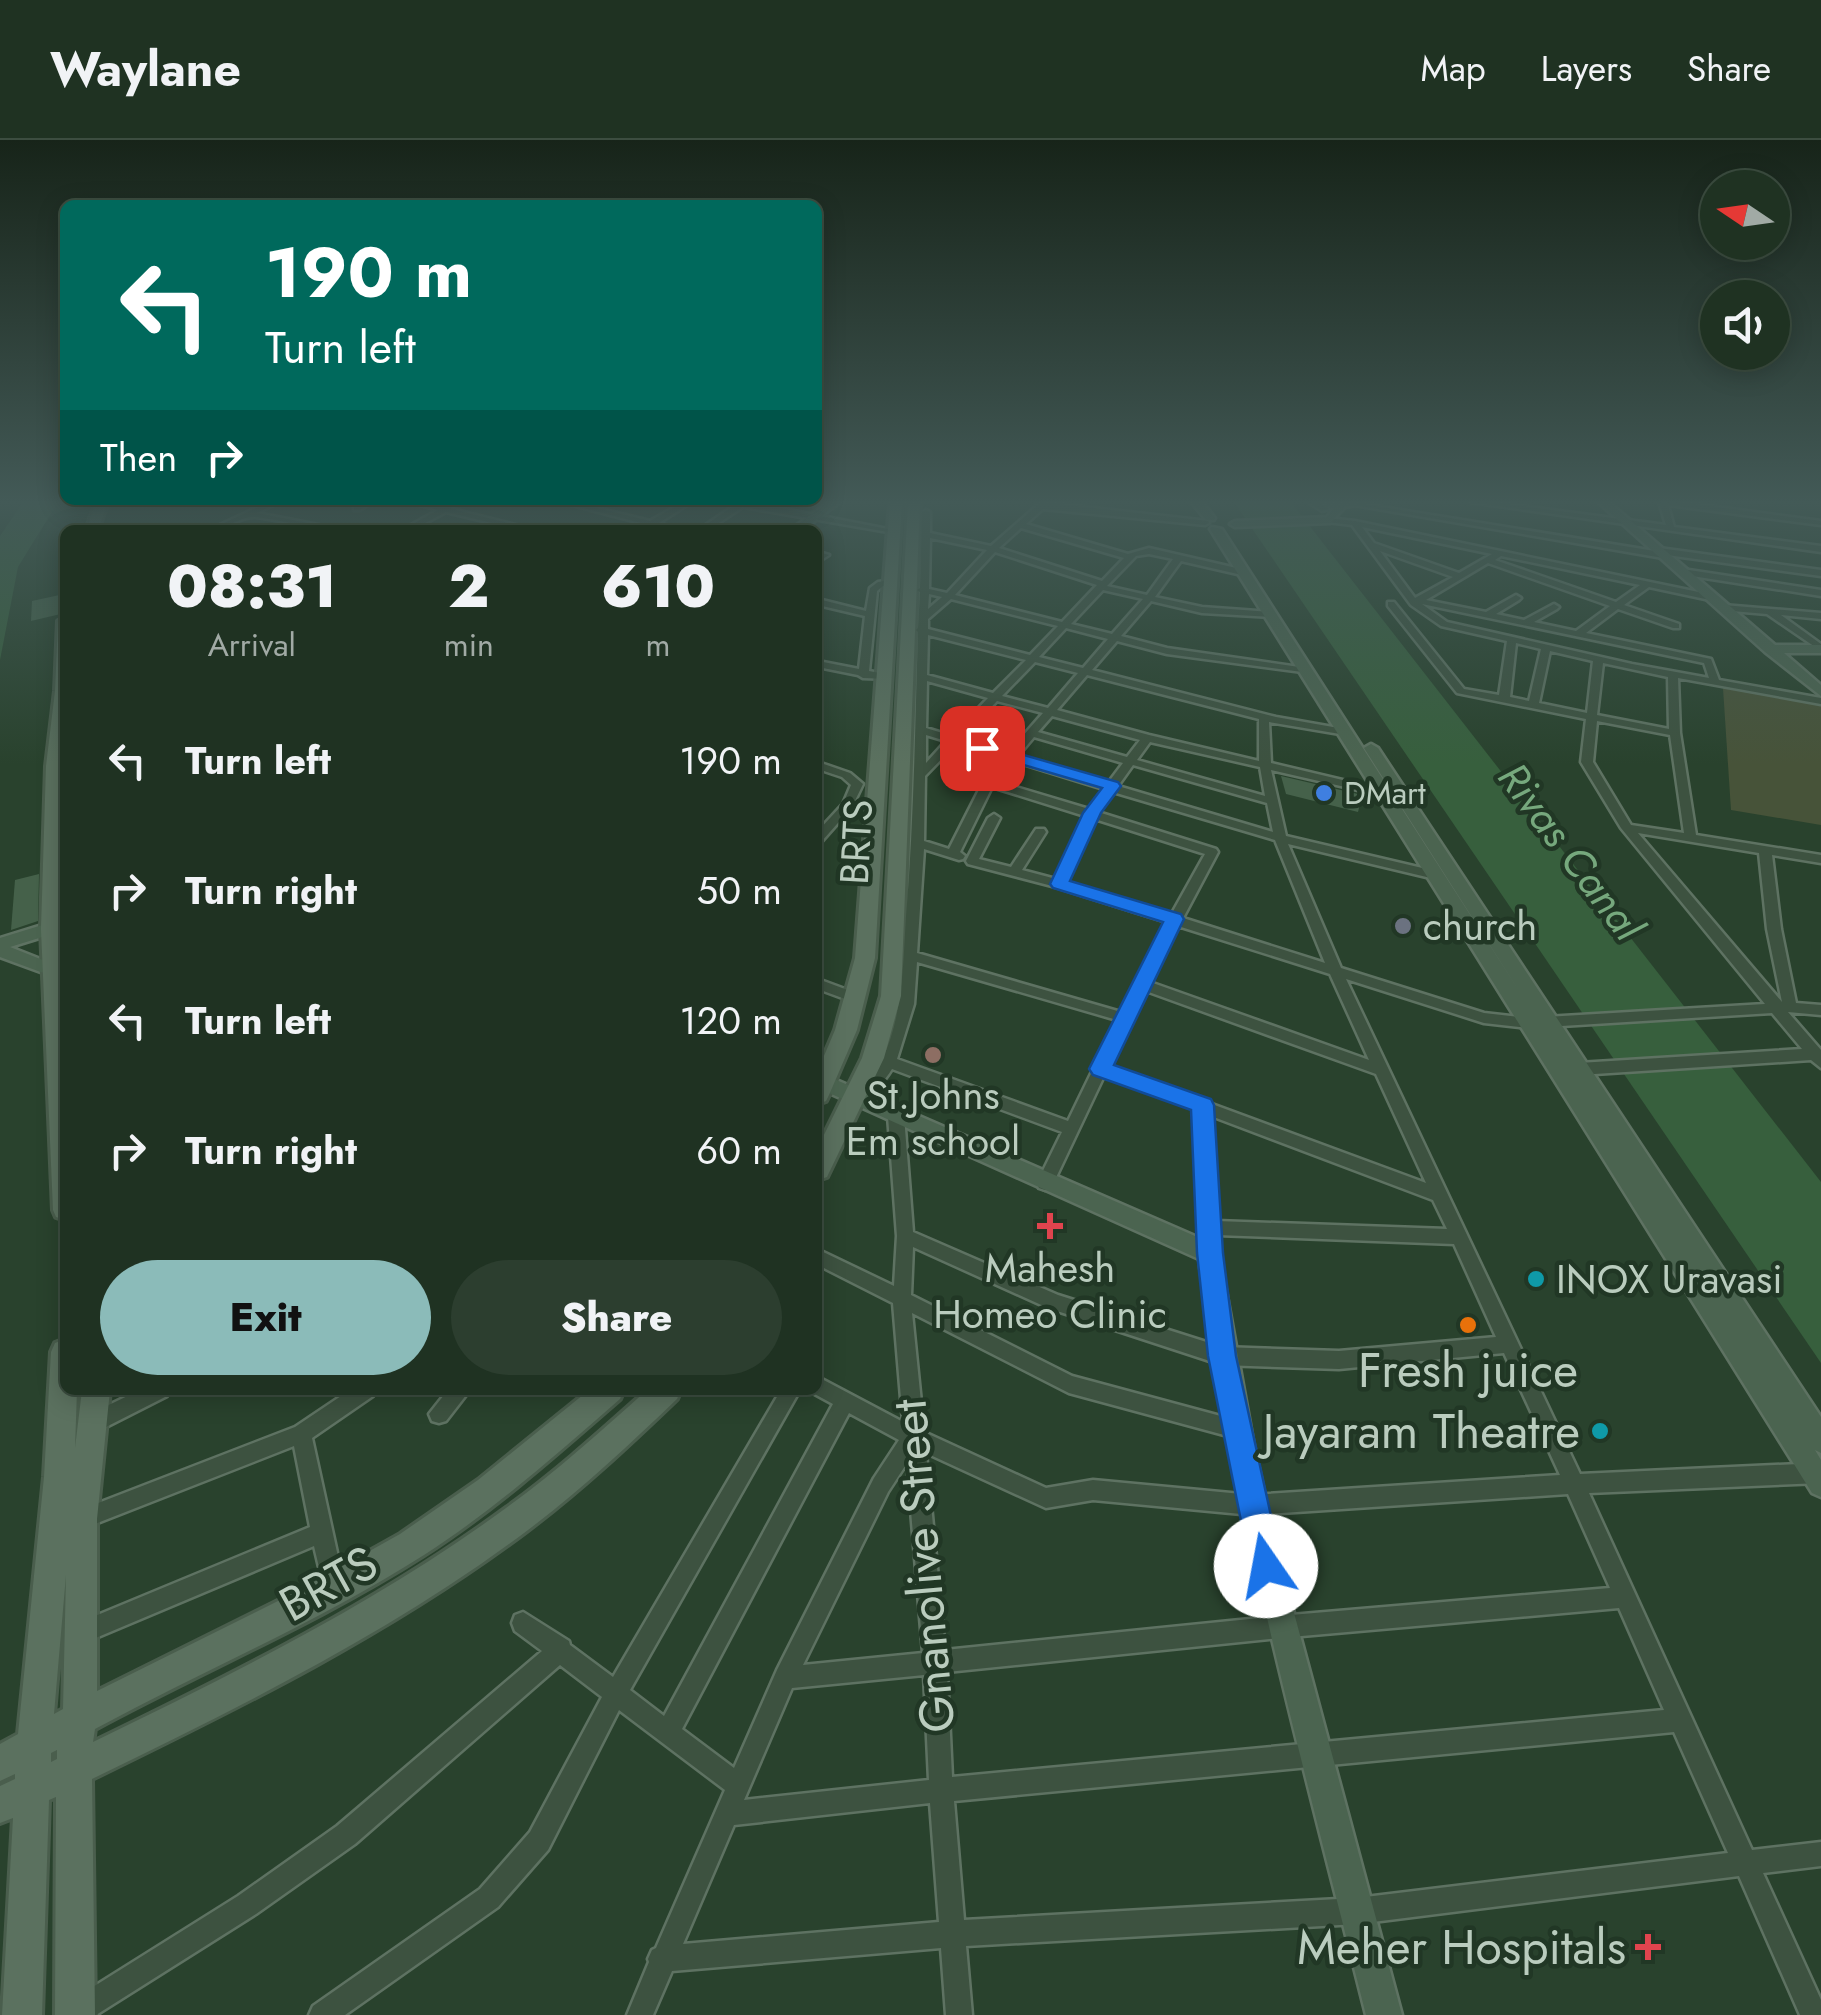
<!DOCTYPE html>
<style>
body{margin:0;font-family:Jost,sans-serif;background:#2c3e2f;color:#f1f3f6;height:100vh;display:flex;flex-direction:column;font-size:38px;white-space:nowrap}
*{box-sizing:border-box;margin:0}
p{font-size:32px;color:#a1aaa5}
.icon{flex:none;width:55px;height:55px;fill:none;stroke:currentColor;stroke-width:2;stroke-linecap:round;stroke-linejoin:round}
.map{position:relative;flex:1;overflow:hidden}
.drawer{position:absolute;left:60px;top:385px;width:762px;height:870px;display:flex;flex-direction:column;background:#1f3222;border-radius:15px;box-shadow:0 5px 25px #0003,0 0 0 2px #3c4d40}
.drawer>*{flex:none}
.hud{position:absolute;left:60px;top:60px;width:762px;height:305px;border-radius:15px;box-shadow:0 5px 25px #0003,0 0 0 2px #3c4d40;background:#00695c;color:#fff;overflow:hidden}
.needle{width:65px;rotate:283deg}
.controls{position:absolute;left:1700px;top:30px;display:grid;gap:20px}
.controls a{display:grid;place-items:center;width:90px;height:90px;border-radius:50%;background:#1f3222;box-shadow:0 5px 25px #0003,0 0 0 2px #3c4d40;font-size:50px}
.pin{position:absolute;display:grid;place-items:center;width:85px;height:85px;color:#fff;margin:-42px;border-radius:20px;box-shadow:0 5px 15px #0006}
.me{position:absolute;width:110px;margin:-55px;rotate:348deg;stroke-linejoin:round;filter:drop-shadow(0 0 8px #0008)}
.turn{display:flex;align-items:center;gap:35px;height:210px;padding:0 40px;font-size:45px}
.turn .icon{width:130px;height:130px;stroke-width:2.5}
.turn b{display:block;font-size:70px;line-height:85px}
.then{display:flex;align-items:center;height:95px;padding:0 40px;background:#0003;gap:20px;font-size:38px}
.eta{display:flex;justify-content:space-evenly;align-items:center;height:170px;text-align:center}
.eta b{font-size:60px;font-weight:800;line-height:70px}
.primary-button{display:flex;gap:20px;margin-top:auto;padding:20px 40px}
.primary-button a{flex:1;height:115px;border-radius:60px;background:#8bbbb9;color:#111;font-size:40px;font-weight:800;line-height:115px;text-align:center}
.primary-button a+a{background:#2c3e2f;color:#f1f3f6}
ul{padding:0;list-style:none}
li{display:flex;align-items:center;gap:30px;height:130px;padding:0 40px}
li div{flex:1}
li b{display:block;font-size:38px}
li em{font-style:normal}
header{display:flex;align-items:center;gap:60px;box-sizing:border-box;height:140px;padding:0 50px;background:#1f3222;border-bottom:2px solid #3c4d40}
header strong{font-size:48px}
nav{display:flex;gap:55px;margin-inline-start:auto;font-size:35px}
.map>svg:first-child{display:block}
.green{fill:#475339}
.water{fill:#375f3d}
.building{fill:#45614a}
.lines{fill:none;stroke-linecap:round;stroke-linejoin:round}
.street-casing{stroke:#5e7262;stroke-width:5}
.secondary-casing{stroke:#5e7262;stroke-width:5}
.primary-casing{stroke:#4a5e4d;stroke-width:6}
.street{fill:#3d5240;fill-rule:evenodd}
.secondary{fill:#4b6450;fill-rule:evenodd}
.primary{fill:#5b715f;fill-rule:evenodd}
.route{fill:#1a73e8;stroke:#114b97;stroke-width:2.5}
.shop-dot{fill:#3f7fe0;stroke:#213725;stroke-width:4}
.worship-dot{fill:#6b7280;stroke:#213725;stroke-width:4}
.education-dot{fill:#8d6e63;stroke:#213725;stroke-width:4}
.health-dot{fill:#e0444e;stroke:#213725;stroke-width:4}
.culture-dot{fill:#0f9aa8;stroke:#213725;stroke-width:4}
.food-dot{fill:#e8710a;stroke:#213725;stroke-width:4}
.labels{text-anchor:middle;stroke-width:9;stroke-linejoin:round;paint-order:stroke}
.far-poi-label{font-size:32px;fill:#baccbe;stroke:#213725;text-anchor:start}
.street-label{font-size:40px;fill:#baccbe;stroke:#213725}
.poi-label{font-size:40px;fill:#baccbe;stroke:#213725;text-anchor:start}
.water-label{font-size:42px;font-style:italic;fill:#76a87d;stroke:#213725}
.near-poi-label{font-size:48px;fill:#baccbe;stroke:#213725;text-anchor:end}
.near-street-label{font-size:48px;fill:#baccbe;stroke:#213725}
</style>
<header>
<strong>Waylane</strong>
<nav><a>Map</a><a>Layers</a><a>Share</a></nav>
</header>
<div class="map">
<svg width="1821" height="1875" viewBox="0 0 1821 1875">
<rect width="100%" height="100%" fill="#29422d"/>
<polygon class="green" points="1723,548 1821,564 1821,685 1731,670"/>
<g class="water">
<polygon points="23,362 58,362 18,427 0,520 0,396"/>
<polygon points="1234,362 1291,362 1821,1042 1821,1223"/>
</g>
<g class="building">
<polygon points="64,454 65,473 31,481 32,461"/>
<polygon points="1281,636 1362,655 1358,672 1286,654"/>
<polygon points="39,734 38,781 11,790 15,740"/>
</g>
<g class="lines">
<g class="street-casing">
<g id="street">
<path d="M 269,362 L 279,362 L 257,373 L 344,390 C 314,390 285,380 255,377 C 239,376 226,390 209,390 Z"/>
<polygon points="362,362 372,362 360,370 354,370 354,366"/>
<polygon points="409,362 448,366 452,369 536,390 521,390 446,372 412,390 402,390 438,370"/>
<polygon points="560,362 573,362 650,381 683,362 692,362 659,383 682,390 649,387 645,384"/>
<polygon points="727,362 749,362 898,391 894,393 743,367 708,390 698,390 735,365"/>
<path d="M 1041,362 L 1208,381 L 1209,383 L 1205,385 L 1043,369 L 1026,384 L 1128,414 L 1149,408 L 1245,430 L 1246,432 L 1242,435 L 1181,421 L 1155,457 L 1202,467 L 1271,472 L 1274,473 L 1274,477 L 1202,473 L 1151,461 L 1121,496 L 1167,508 L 1306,528 L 1310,529 L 1310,533 L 1167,514 L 1117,501 L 1092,530 L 1276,577 L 1350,590 L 1350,594 L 1346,595 L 1269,582 L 1271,623 L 1393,652 L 1399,655 L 1393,658 L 1271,630 L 1286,696 L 1435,731 L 1441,735 L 1435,739 L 1288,704 L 1341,828 L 1484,873 L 1529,878 L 1765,864 L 1621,688 L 1581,622 L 1586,579 L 1457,553 L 1388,466 L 1388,462 L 1394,462 L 1464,549 L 1499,555 L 1507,501 L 1441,486 L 1411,465 L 1352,385 L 1327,382 L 1327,378 L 1355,381 L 1713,455 L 1715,457 L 1710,460 L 1649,447 L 1624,465 L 1679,484 L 1679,488 L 1673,488 L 1618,469 L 1586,493 L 1711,519 L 1719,540 L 1821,558 L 1821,564 L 1678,538 L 1680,593 L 1696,695 L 1821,715 L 1821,723 L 1772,715 L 1781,789 L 1796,863 L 1821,865 L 1821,875 L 1788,872 L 1821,910 L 1821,928 L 1811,920 L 1579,935 L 1572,929 L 1579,923 L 1802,909 L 1772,873 L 1529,888 L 1484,883 L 1346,839 L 1580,1334 L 1821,1323 L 1821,1343 L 1589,1353 L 1752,1710 L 1821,1702 L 1821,1726 L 1763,1733 L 1821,1860 L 1821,1875 L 1800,1875 L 1739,1736 L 1357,1784 L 966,1806 L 972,1875 L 946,1875 L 941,1808 L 672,1831 L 653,1875 L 627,1875 L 649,1822 L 648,1819 L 652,1810 L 656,1808 L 725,1650 L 619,1570 L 548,1710 L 498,1767 L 345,1875 L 309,1875 L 313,1866 L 480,1749 L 530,1692 L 602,1557 L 560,1525 L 355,1704 L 256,1774 L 96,1875 L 66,1875 L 65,1871 L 69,1862 L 238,1756 L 337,1686 L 542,1511 L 515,1491 L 512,1483 L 515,1475 L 523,1472 L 569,1501 L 570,1505 L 613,1537 L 781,1250 L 800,1250 L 630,1550 L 664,1576 L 833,1264 L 811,1252 L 810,1250 L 818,1250 L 818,1237 L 903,1282 L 893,1163 L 818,1125 L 819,1110 L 894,1146 L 897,1096 L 888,976 L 891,972 L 901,972 L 904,976 L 913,1092 L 1058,1155 L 1222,1207 L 1339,1211 L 1496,1197 L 1454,1104 L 1217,1095 L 1219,1113 L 1216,1118 L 1210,1120 L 1204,1118 L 1200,1088 L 1196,970 L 1104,936 L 1051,1048 L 1045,1050 L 1039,1048 L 1037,1043 L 1062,992 L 892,929 C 884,942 869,960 853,957 L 850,953 C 860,941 875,935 882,920 C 903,876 903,825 906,777 C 914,681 915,588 918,492 L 916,490 L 918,488 L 920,452 L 917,450 L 920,448 L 922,372 L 926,370 L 930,372 L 930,393 L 991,406 ZM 1362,387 L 1492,414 L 1459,433 L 1374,403 ZM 1021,388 L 1124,418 L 1102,441 L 999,408 ZM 930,398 L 987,410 L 947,453 L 929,449 ZM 1380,411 L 1453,437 L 1415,458 ZM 995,412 L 1097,445 L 1062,482 L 955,455 ZM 1149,414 L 1173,419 L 1147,455 L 1107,446 L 1136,416 ZM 1501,416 L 1640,445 L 1616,462 L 1495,420 ZM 1488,423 L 1610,466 L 1576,491 L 1534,482 L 1557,469 L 1559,467 L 1554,464 L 1524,480 L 1496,474 L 1519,460 L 1521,458 L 1516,455 L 1486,472 L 1426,460 ZM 1103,450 L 1143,459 L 1112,494 L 1071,484 ZM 929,454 L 942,457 L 928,469 ZM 951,459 L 1058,486 L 1030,515 L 928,489 L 928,479 ZM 1422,464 L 1704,523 L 1709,538 L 1632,524 L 1447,482 ZM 1066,488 L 1108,499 L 1083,528 L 1039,517 ZM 928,495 L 1026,520 L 993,553 L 927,535 ZM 1516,503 L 1541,509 L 1529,561 L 1510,557 ZM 1550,511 L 1593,521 L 1587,573 L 1539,563 ZM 1035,522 L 1078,533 L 1048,568 L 1002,556 ZM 1603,523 L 1668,537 L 1669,589 L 1597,575 ZM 1087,535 L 1259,579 L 1259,621 L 1149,595 L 1057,570 ZM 927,541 L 988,558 L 952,596 L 926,588 ZM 997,561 L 1043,573 L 1008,613 L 961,599 ZM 1052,576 L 1140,600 L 1127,617 L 1038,592 ZM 1597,581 L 1670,595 L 1684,693 L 1631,685 L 1593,622 ZM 926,595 L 946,601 L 926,623 ZM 1034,597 L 1123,623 L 1108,643 L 1018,616 ZM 1150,602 L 1260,627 L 1265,656 L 1137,620 ZM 956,604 L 1003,619 L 983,642 L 949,709 L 924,701 L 925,636 ZM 1013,621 L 1104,649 L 1089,669 L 996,641 ZM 1133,625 L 1267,663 L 1273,692 L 1118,646 ZM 992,647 L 1085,676 L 1056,739 L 1022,730 L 1046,692 L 1044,689 L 1036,689 L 1011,727 L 979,719 L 1000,678 L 994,674 L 988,678 L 966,721 L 968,724 L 1056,747 L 1167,782 L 1121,872 L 917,813 L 924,709 L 959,720 L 963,719 L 965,716 L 960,712 ZM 1113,652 L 1275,700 L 1325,823 L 1183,778 L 1218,712 L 1216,709 L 1098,672 ZM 1095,679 L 1205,714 L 1171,775 L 1067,742 ZM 1638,693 L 1759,713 L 1767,789 L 1782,862 ZM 1178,786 L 1330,834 L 1369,920 L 1150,842 ZM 917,822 L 1117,880 L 1068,981 L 897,919 L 914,864 ZM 1146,851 L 1376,934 L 1426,1043 L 1109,926 ZM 1211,976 L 1433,1060 L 1447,1089 L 1216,1081 ZM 913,1107 L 1048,1168 L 1222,1225 L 1339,1229 L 1504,1213 L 1560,1335 L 1252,1355 L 1093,1340 L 1046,1348 L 924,1292 L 912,1173 L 1069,1253 L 1239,1299 L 1246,1297 L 1249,1290 L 1246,1283 L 1239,1281 L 1072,1236 L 911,1155 ZM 849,1273 L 899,1300 L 874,1338 L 777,1530 L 734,1628 L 682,1589 ZM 926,1313 L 1046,1368 L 1093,1360 L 1252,1375 L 1568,1354 L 1610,1448 L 1279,1476 L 945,1510 ZM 907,1323 L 923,1513 L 803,1525 L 888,1352 ZM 1619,1468 L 1664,1570 L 952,1637 L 947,1532 L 1279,1498 ZM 924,1535 L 929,1640 L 744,1660 L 792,1548 ZM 1674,1592 L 1728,1713 L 1357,1758 L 964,1780 L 954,1661 ZM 930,1663 L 939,1782 L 683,1804 L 734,1685 Z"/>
<polygon points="1308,362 1318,362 1329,369 1322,371"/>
<polygon points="1351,362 1655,411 1659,408 1821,430 1821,436 1667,415 1663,418 1354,365"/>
<polygon points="1470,362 1491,362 1666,385 1659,362 1680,362 1821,381 1821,385 1668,365 1674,387 1821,406 1821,412"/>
<polygon points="152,387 155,390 146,390"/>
<polygon points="822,413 829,415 818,422 818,416"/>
<polygon points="1682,429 1821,450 1821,456 1679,434 1679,430"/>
<polygon points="892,440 895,441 895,445 883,446 877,451 869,531 890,535 890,539 863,538 858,535 818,527 818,521 859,529 865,476 818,465 818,459 866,471 870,448 878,442"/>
<polygon points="1723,465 1821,473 1821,479 1781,475 1821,504 1821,511 1767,474 1720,470 1718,468"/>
<polygon points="818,622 850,633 863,644 852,667 822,701 818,702 818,691 843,664 851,645 842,637 818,629"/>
<polygon points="818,839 861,855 863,858 856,863 818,849"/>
<polygon points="140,1250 169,1250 167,1256 102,1289 95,1291 88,1289 85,1282 88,1275"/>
<polygon points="350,1250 375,1250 373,1256 312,1298 345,1449 342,1457 334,1460 326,1457 314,1406 79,1505 71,1502 68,1494 71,1486 310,1387 294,1306 82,1389 75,1386 72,1379 75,1372 295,1287"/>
<polygon points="448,1250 470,1250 446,1281 439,1283 432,1281 429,1274"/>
</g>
</g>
<g class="secondary-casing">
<g id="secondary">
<polygon points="828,362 840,362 803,390 790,390"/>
<polygon points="1191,362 1202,362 1215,378 1214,380 1206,380"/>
<polygon points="1372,362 1345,367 1330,383 1235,387 1230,384 1235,381 1327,377 1334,368 1326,367 1326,363"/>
<polygon points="1598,362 1609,362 1775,505 1821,505 1821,513 1784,513 1821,545 1821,556 1765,512"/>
<polygon points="1212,387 1222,389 1523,857 1364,608 1371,604 1378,608 1821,1277 1821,1313 1815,1310 1821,1320 1821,1357 1812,1353 1210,389"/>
<polygon points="65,778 65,790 10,807 58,826 61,830 58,834 46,834 0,817 0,798"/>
<path d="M 818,932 L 1218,1106 L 1254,1306 L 1275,1402 L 1402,1875 L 1366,1875 C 1303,1624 1234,1376 1199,1119 L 818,948 Z"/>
</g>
</g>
<g class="primary-casing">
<g id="primary">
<polygon points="96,362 108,362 98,390 86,390"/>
<polygon points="890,362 902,362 875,818 857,890 829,955 826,961 818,964 818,930 835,890 855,818"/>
<polygon points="908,362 920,362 901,856 884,918 827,1037 818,1040 818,1007 862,918 881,856"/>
<polygon points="65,477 61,789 65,859 65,1080 56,1077 53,1070 41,789 46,626 55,551 58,481"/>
<path d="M 65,1199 L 65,1250 L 77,1250 L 75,1308 L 82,1250 L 110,1250 L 97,1379 L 97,1551 L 298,1451 L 400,1394 L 478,1340 L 589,1250 L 624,1250 L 620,1259 C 557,1314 494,1370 424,1415 C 319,1482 204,1530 95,1589 L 93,1602 C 235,1533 378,1462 506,1368 C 556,1332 601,1291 647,1250 L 681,1250 L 677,1259 C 629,1305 581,1350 528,1390 C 394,1491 242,1566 92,1639 L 95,1875 L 55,1875 L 56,1657 L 49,1660 L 42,1875 L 2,1875 L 13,1678 L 0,1683 L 0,1646 L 15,1639 L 15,1634 L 0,1641 L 0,1604 L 18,1594 L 44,1337 L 51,1212 L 55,1203 ZM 66,1435 L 63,1569 L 54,1574 ZM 57,1610 L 57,1619 L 51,1622 L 51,1613 Z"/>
</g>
</g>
<use href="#street" class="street"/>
<use href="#secondary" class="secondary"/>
<use href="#primary" class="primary"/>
</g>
<linearGradient id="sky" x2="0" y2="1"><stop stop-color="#172419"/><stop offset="0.58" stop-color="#435a57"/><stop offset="1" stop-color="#435a57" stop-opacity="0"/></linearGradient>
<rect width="1821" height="624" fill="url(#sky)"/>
<polygon class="route" points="982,603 1118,642 1121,646 1101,673 1070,741 1181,774 1184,779 1114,925 1211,959 1214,965 1223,1113 1236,1216 1282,1426 1277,1437 1266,1442 1254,1437 1250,1426 1208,1216 1197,1113 1191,970 1093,935 1089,929 1163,782 1053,748 1050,744 1083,673 1102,648 976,611 976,604"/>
<circle class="shop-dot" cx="1324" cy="653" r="10"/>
<circle class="worship-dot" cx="1403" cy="786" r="10"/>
<circle class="education-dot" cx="933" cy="915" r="10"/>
<g class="health-dot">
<path d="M1045 1071h10v10h10v10h-10v10h-10v-10h-10v-10h10z"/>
<path d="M1643 1792h10v10h10v10h-10v10h-10v-10h-10v-10h10z"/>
</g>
<g class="culture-dot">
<circle cx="1536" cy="1139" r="10"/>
<circle cx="1600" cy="1291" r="10"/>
</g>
<circle class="food-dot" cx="1468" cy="1185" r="10"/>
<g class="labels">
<g class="far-poi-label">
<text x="1344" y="664">DMart</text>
</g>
<g class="street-label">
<text transform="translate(856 702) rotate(-87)" y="14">BRTS</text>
</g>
<g class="poi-label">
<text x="1423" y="800">church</text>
<text x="933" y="969" text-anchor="middle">St.Johns<tspan x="933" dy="46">Em school</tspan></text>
<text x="1050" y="1142" text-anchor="middle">Mahesh<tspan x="1050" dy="46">Homeo Clinic</tspan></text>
<text x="1556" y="1153">INOX Uravasi</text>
</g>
<g class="water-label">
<text transform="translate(1571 711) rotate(53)" y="15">Rivas Canal</text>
</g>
<g class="near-poi-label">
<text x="1468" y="1247" text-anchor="middle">Fresh juice</text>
<text x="1580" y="1308">Jayaram Theatre</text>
<text x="1626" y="1824">Meher Hospitals</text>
</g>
<g class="near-street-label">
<text transform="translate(923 1426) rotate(-95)" y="17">Gnanolive Street</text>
<text transform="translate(328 1443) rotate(-29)" y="17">BRTS</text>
</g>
</g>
</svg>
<div class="controls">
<a><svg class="needle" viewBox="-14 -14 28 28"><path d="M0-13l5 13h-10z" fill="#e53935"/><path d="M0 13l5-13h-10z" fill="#a1aaa5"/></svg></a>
<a><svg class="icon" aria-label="sound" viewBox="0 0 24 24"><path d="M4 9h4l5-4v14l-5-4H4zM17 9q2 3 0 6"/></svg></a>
</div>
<div class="pin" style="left:982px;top:608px;background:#d93025"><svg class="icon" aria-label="arrive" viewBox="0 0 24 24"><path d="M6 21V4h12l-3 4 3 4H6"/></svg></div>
<svg class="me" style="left:1266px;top:1426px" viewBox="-20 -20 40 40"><circle r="19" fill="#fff"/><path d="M0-13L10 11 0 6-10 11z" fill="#1a73e8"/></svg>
<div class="hud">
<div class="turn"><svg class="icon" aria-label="left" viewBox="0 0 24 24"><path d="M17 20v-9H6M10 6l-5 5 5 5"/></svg><div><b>190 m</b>Turn left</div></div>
<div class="then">Then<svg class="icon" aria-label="right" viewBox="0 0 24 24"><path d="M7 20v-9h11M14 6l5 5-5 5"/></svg></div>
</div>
<section class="drawer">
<div class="eta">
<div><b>08:31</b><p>Arrival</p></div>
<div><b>2</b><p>min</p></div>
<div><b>610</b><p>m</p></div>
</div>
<ul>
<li><svg class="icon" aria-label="left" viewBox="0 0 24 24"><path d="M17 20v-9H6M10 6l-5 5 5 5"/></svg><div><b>Turn left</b></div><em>190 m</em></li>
<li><svg class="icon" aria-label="right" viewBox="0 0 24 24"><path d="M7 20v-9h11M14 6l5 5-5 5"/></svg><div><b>Turn right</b></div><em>50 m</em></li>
<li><svg class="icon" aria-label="left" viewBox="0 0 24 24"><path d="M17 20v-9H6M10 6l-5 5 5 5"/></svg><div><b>Turn left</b></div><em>120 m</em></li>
<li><svg class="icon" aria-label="right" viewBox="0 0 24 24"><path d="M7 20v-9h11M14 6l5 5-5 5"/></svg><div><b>Turn right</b></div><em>60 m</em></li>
</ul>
<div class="primary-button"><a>Exit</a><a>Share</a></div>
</section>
</div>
